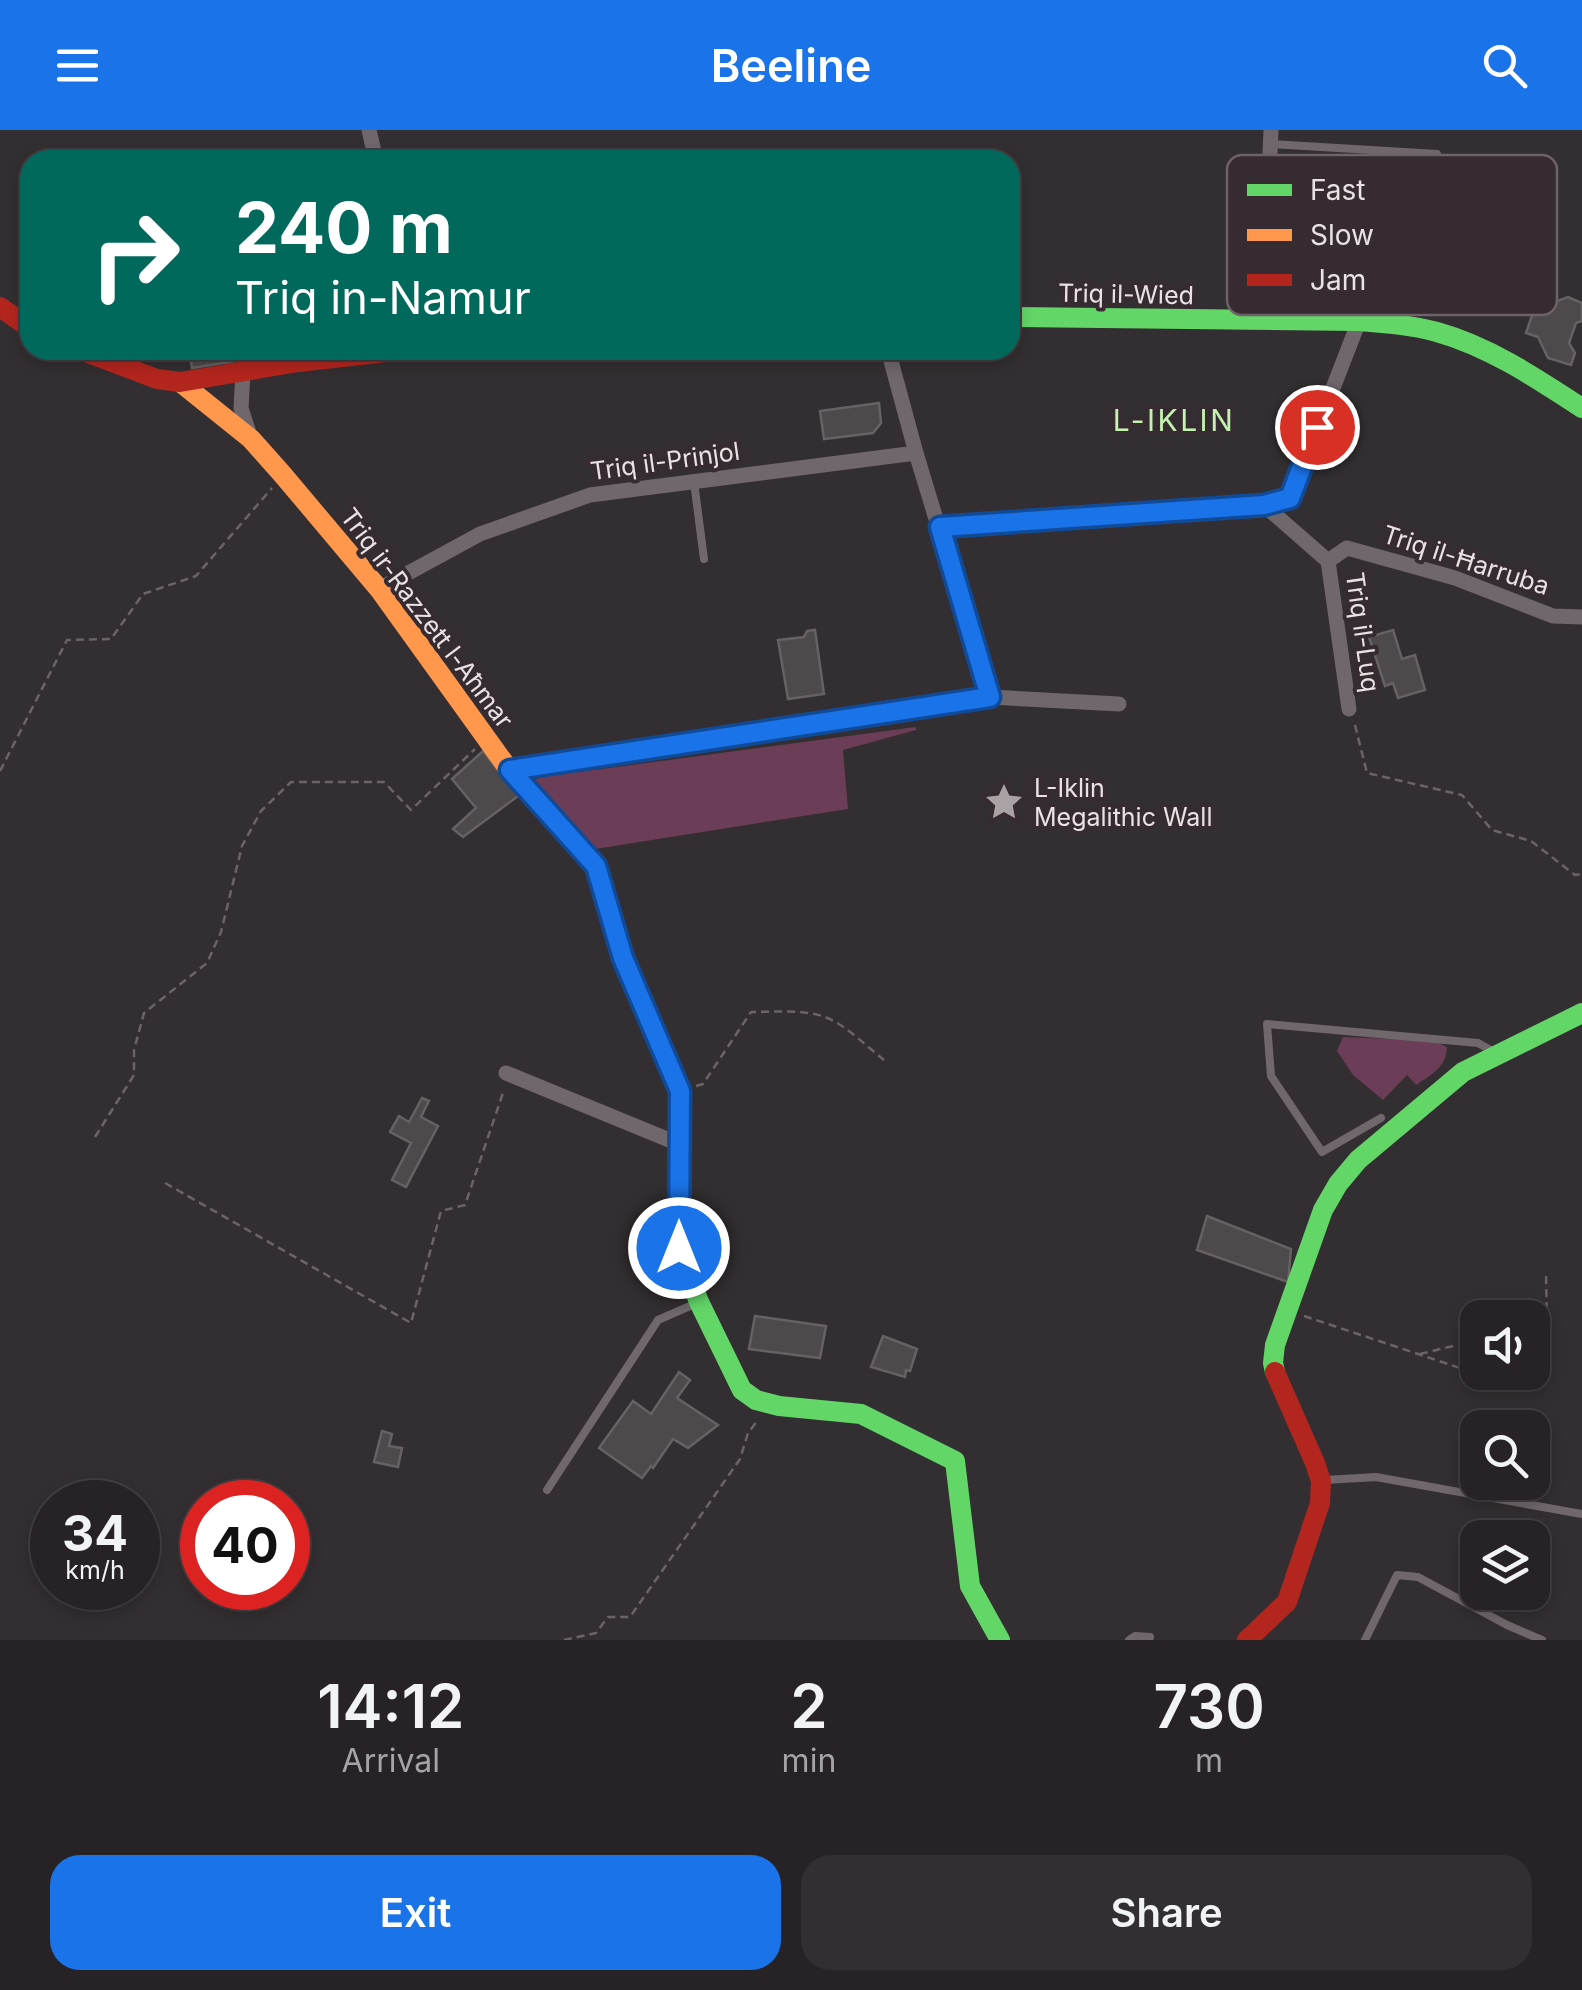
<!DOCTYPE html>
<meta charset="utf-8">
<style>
body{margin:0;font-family:Inter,sans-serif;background:#322f32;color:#f1f3f6;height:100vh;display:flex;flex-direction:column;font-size:38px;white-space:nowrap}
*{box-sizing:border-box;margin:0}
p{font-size:32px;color:#a4a4a7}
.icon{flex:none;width:55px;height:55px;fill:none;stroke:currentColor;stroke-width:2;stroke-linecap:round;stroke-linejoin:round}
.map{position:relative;height:1510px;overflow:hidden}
.details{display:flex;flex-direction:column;background:#262225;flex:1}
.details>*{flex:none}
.top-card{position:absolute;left:20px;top:20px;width:1000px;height:210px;border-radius:30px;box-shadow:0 5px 15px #0003,0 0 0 2px #423f42;background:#00695c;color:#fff;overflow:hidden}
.buttons{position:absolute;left:1460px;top:1170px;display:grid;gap:20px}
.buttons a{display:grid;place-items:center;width:90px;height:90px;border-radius:20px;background:#262225;box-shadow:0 5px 15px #0003,0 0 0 2px #423f42;font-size:50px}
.speed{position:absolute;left:30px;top:1350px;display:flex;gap:20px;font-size:50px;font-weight:700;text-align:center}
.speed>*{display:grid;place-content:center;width:130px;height:130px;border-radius:50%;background:#262225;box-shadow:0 5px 15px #0003,0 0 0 2px #423f42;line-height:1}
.speed small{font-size:25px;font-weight:400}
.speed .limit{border:15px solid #d22;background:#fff;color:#111}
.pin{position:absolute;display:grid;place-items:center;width:85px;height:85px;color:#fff;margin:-42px;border:5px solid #fff;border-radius:50%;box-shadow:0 2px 10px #0007}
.me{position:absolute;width:110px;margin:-55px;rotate:0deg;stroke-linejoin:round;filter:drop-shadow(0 0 8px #0008)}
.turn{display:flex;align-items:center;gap:35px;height:210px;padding:0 50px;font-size:45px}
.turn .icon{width:130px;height:130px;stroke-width:2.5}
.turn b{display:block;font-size:70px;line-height:85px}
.eta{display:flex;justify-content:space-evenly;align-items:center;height:170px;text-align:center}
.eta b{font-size:60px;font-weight:600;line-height:70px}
.primary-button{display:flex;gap:20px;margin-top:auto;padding:20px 50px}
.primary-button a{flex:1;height:115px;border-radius:30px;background:#1a73e8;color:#fff;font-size:40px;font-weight:600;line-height:115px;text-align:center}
.primary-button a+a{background:#322f32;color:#f1f3f6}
header{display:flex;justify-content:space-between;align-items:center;height:130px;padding:0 50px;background:#1a73e8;color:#fff;font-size:45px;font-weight:600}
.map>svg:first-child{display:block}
.green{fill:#6b3d56}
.building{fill:#4e494b;stroke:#666163;stroke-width:2.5}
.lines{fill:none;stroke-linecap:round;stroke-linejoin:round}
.path{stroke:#6a6467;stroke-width:2.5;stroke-dasharray:8 5;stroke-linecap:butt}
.lane{stroke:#6f676c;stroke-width:8}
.street{stroke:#6f676c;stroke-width:15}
.fast{stroke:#63d668;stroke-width:20}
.slow{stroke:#ff974d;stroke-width:20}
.jam{stroke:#b3261e;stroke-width:20}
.route-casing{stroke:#114b97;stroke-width:25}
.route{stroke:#1a73e8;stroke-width:18}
.labels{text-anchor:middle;stroke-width:8;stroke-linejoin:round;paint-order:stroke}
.street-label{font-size:25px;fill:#e9e2e5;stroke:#362b31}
.poi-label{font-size:25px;fill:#e9e2e5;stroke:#362b31;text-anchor:start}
.quarter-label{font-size:30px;letter-spacing:2.5px;fill:#c4f2b0;stroke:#362b31}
.key{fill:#362b31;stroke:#6c6267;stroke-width:2.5}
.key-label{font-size:28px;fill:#e9e2e5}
</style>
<header><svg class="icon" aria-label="menu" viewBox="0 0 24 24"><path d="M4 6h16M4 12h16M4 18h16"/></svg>Beeline<svg class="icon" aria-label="search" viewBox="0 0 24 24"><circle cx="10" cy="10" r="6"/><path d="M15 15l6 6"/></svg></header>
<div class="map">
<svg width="1582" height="1510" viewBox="0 0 1582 1510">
<rect width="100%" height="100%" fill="#332e31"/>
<g class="green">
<polygon points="916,597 916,600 843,620 848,679 589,720 527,653 541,647"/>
<path d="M 1343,907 L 1435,911 L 1447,917 C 1446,938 1432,944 1416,955 L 1407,945 L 1383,970 L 1353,945 L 1337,921 Z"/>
</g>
<g class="building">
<polygon points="1568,167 1582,173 1582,191 1576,193 1569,213 1575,223 1571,235 1548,228 1538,207 1526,203 1537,171 1546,175"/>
<polygon points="207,220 234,220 236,231 192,238 190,225 208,222"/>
<polygon points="879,273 881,293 873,303 824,309 820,281"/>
<polygon points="815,500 824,564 788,569 778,510 804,507 807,501"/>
<polygon points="1393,500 1402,529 1415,525 1425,560 1398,568 1393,553 1385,556 1369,507"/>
<polygon points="483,621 518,666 463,707 453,699 476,678 452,649"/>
<polygon points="422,968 429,971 421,987 438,996 406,1057 392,1050 411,1013 390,1002 399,986 409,992"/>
<polygon points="1207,1086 1291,1119 1288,1152 1197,1120"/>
<polygon points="755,1186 826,1196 820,1228 749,1219"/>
<polygon points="883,1206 917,1219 910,1241 906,1240 905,1247 871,1237"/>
<polygon points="679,1242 690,1250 677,1268 718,1295 688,1318 673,1309 653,1338 651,1336 642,1348 599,1318 633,1271 651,1284"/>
<polygon points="382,1301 392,1304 389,1316 402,1318 398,1337 374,1332"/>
</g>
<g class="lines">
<g class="path">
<polyline points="1355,595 1367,643 1462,665 1492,700 1531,711 1575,745 1582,744"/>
<polyline points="0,641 67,510 111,509 143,464 196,446 272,358"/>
<path d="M 696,956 L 703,954 L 751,882 C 774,882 803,879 825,887 C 846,895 866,916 884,930"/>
<polyline points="95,1007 134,945 134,920 144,883 207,833 221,802 242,716 261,681 291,652 384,652 411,680 475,619"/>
<polyline points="165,1053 411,1193 441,1081 465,1075 504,960"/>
<polyline points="1304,1186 1505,1253"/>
<polyline points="1532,1206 1547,1204 1546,1141"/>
<polyline points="1420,1224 1478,1210"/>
<polyline points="564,1510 596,1503 608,1487 630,1487 740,1329 748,1303 758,1290"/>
</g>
<g class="lane">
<polyline points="1271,14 1437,24 1439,59"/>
<polyline points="694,352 704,429"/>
<polyline points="1381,988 1322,1022 1271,946 1267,894 1478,913 1496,923"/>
<polyline points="1325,1350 1376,1347 1582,1384"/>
<polyline points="547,1360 658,1190 699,1172"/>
<polyline points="1129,1510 1135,1506 1150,1507"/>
<polyline points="1365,1510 1397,1445 1418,1447 1507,1495 1542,1510"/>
</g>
<g class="street">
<polyline points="369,0 376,30"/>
<polyline points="1263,190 1271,0"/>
<polyline points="888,220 916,323 990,567"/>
<polyline points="243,243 241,278 251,309"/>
<polyline points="1264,375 1328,431 1347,418 1455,448 1553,486 1582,487"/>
<polyline points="940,397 1264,375 1290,369 1359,191"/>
<polyline points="1328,431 1349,579"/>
<polyline points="379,459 480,404 590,365 916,323"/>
<polyline points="510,641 990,567 1119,574"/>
<polyline points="506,943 679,1014"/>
</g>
<g class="fast">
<path d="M 1010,187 L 1359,191 C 1385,193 1411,195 1437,202 C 1490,217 1536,248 1582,278"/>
<polyline points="601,754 623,828 680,961 679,1119 699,1172 742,1260 756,1270 779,1276 861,1284 955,1331 970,1456 1000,1510"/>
<polyline points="1275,1242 1273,1233 1275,1215 1323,1080 1338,1054 1358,1030 1463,942 1582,883"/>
</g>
<polyline class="slow" points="180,252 251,309 283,345 379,459 510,641 596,736 601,754"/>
<g class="jam">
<polyline points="0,177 30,198"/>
<polyline points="80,220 157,249 180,252 298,232 404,220"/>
<polyline points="1247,1510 1287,1472 1320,1373 1321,1351 1315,1333 1275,1242"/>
</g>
</g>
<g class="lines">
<g class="route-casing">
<polyline id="route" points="679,1118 680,961 623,828 596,736 510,640 990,567 940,397 1264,375 1290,368 1317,297"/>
</g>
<use href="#route" class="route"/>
</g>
<defs>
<g id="sight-bare" transform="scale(3)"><path d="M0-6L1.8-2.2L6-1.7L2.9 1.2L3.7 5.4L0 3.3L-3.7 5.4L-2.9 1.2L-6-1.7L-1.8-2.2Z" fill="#a9a3a6" stroke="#362b31" stroke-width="2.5" paint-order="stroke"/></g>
</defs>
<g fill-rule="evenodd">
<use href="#sight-bare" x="1004" y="672"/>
</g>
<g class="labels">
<g class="street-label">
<text transform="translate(1126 164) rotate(1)" y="9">Triq il-Wied</text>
<text transform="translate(665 331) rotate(-8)" y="9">Triq il-Prinjol</text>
<text transform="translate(1466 430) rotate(18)" y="9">Triq il-Ħarruba</text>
<text transform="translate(427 488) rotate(53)" y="9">Triq ir-Razzett l-Aħmar</text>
<text transform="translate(1363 502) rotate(82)" y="9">Triq il-Luq</text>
</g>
<g class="poi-label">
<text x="1034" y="667">L-Iklin<tspan x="1034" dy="29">Megalithic Wall</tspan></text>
</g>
<g class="quarter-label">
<text x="1174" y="301">L-IKLIN</text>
</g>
</g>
<rect x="1227" y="25" width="330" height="160" rx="15" class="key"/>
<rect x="1247" y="54" width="45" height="12" fill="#63d668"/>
<rect x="1247" y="99" width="45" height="12" fill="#ff974d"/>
<rect x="1247" y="144" width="45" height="12" fill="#b3261e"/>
<g class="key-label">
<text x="1310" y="70">Fast</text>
<text x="1310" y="115">Slow</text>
<text x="1310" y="160">Jam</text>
</g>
</svg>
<div class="buttons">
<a><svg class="icon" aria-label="sound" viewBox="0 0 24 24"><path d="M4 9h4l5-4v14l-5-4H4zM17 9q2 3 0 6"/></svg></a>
<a><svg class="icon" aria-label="search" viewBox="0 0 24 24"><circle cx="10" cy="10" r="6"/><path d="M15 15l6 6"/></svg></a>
<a><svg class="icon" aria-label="layers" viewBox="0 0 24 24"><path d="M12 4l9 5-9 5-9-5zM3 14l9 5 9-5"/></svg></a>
</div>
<div class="speed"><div>34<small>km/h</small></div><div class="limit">40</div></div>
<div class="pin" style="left:1317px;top:297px;background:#d93025"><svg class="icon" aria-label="arrive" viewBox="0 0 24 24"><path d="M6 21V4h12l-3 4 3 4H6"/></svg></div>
<svg class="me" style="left:679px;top:1118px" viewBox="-20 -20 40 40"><circle r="17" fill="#1a73e8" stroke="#fff" stroke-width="3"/><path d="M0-11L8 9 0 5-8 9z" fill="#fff"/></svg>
<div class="top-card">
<div class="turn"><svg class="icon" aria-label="right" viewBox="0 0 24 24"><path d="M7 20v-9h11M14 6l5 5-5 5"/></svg><div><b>240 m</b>Triq in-Namur</div></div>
</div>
</div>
<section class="details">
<div class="eta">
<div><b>14:12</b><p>Arrival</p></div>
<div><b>2</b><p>min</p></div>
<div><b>730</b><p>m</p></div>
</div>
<div class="primary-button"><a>Exit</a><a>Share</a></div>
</section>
